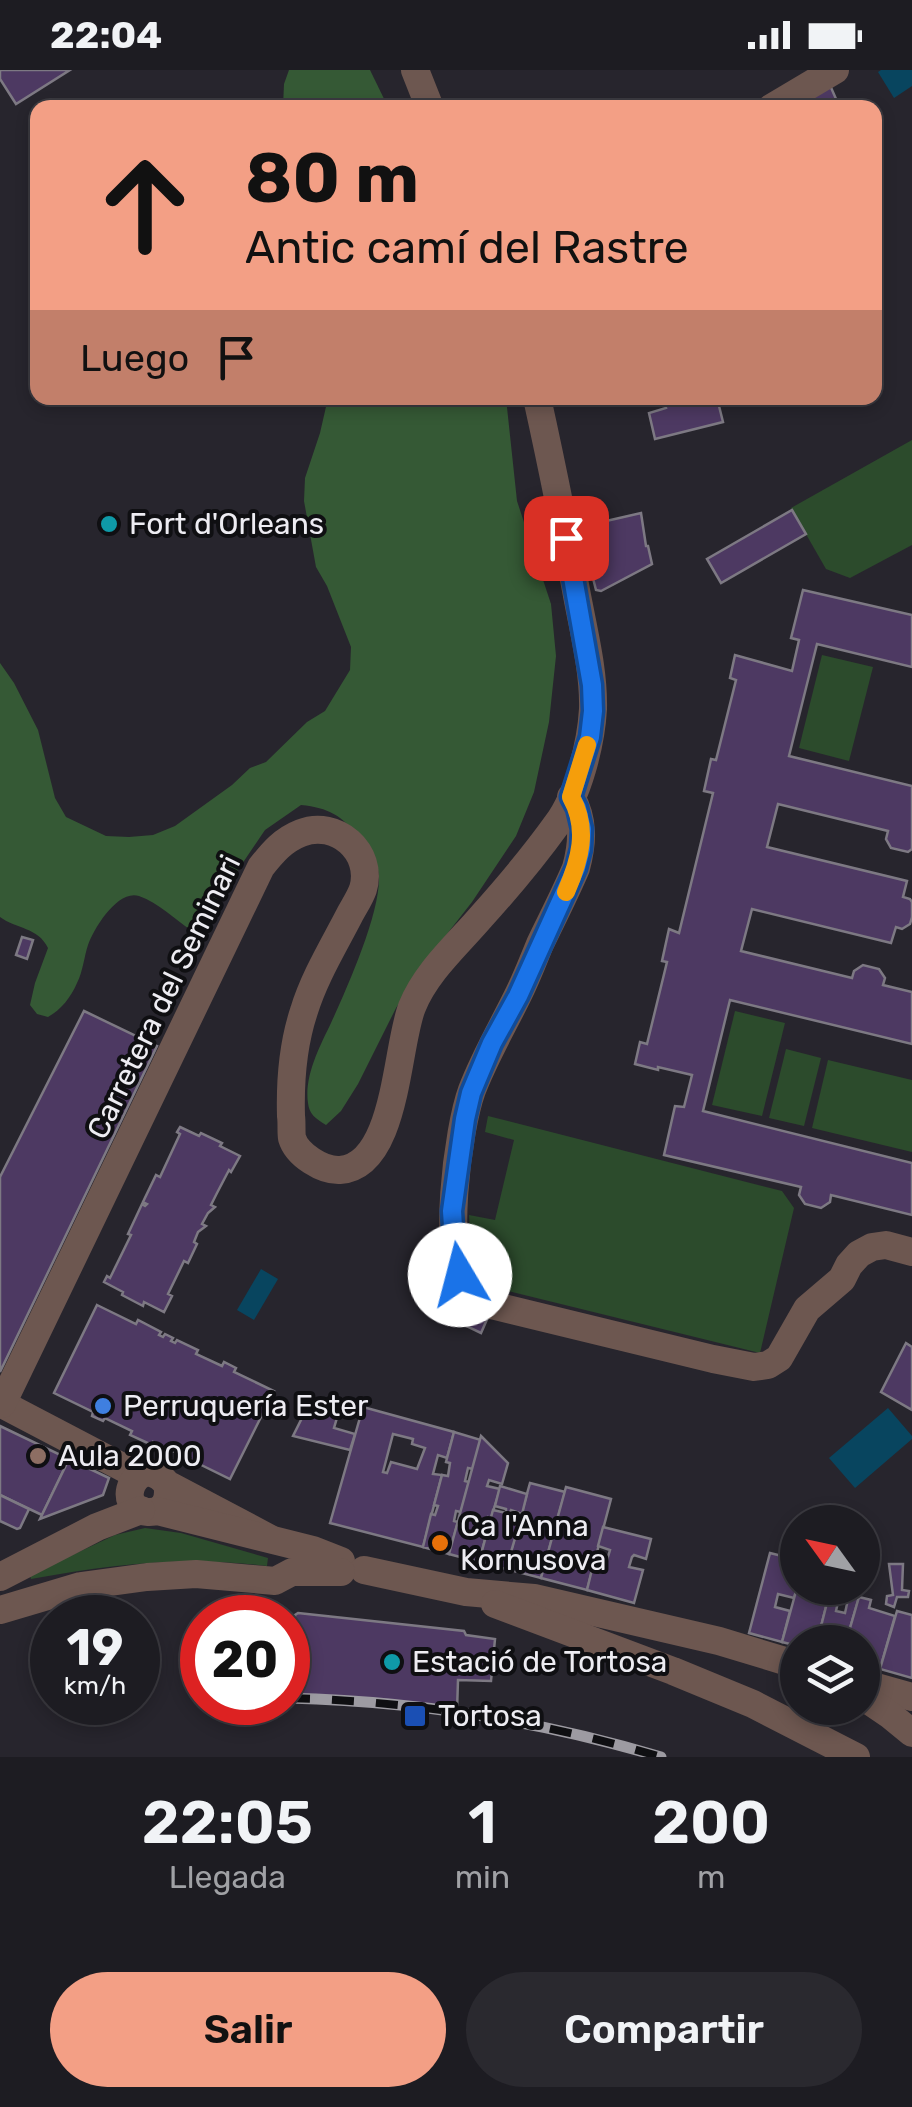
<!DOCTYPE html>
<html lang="es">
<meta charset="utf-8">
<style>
body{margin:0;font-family:Rubik,sans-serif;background:#2a292f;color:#f1f3f6;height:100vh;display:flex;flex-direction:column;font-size:38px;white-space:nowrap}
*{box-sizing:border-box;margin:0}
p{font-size:32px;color:#a0a1a5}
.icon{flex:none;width:55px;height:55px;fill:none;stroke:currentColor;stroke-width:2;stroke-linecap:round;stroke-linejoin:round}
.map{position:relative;height:1687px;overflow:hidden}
.drawer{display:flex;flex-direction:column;background:#1d1c22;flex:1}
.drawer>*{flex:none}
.hud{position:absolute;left:30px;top:30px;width:852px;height:305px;border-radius:20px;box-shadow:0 5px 15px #0003,0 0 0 2px #3b3a40;background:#f39f85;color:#111;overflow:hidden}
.needle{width:65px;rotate:303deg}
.controls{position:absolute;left:780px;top:1435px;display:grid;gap:20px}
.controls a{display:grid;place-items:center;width:100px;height:100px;border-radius:50%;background:#1d1c22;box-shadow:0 5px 15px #0003,0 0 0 2px #3b3a40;font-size:50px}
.speed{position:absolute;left:30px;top:1525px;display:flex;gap:20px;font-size:50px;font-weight:700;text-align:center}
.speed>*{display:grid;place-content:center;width:130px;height:130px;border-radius:50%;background:#1d1c22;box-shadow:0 5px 15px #0003,0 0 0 2px #3b3a40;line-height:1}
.speed small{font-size:25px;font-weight:400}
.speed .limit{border:15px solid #d22;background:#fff;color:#111}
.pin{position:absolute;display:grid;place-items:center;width:85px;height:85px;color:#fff;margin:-42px;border-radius:20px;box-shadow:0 5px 15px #0006}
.me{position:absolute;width:110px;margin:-55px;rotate:352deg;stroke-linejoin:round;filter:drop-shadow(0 0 8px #0008)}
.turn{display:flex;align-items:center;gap:35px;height:210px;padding:0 50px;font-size:45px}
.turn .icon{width:130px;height:130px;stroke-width:2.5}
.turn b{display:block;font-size:70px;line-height:85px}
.then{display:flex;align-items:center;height:95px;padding:0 50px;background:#0003;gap:20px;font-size:38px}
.eta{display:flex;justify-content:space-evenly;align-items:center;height:170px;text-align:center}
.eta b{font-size:60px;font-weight:600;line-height:70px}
.primary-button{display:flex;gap:20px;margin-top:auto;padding:20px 50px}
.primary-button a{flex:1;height:115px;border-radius:60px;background:#f39f85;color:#111;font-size:40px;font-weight:600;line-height:115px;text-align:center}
.primary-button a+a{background:#2a292f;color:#f1f3f6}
.status{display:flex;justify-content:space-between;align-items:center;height:70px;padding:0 50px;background:#1d1c22;direction:ltr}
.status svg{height:28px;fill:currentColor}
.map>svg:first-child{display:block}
.green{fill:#2c4b2c}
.forest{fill:#355935}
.water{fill:#08455f}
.building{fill:#4d3962;stroke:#7d7983;stroke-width:2.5;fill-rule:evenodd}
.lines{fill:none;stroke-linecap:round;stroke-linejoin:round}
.minor{stroke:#6d5750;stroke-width:28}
.rail-casing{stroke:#9d9ba2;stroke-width:11}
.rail{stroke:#0f0f12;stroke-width:8;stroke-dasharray:22;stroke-linecap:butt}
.route-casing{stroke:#114b97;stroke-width:25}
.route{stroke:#1a73e8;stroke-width:18}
.slow{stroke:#f59e0b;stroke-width:18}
.culture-dot{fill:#0f9aa8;stroke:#0f0f12;stroke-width:4}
.shop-dot{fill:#3f7fe0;stroke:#0f0f12;stroke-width:4}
.education-dot{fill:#8d6e63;stroke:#0f0f12;stroke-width:4}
.food-dot{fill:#e8710a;stroke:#0f0f12;stroke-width:4}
.transit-dot{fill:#1a4fb4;stroke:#0f0f12;stroke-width:4}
.labels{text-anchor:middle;stroke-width:8;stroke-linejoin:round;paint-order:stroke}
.poi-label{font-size:30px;fill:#edecf2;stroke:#0f0f12;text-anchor:start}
.street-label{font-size:30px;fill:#edecf2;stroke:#0f0f12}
</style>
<div class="status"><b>22:04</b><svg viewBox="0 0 49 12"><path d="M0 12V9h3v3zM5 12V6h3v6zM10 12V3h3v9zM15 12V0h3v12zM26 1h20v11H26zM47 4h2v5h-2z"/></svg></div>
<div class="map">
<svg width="912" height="1687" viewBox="0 0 912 1687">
<rect width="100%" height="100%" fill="#27252d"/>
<g class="green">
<polygon points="912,370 912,475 850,508 826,499 791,438"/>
<polygon points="822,585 873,597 849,691 799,678"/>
<polygon points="735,941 785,953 762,1046 712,1035"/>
<polygon points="786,979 821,988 804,1056 769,1048"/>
<polygon points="828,990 912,1010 912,1082 812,1058"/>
<polygon points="488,1046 782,1121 794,1138 760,1283 472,1212 469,1145 495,1150 514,1070 485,1062"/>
<path d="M 145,1458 L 181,1463 L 268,1488 L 267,1496 C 181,1486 116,1494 31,1509 L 30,1505 L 115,1465 Z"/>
</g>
<g class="forest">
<polygon points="289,0 370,0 388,37 283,37 284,14"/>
<path d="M 328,328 L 506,328 L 517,431 L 551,534 L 556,586 L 549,652 L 534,722 L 516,766 L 472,832 L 429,887 L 396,938 L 358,1014 L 341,1041 L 326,1055 C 316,1049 309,1044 308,1033 C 304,1006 320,976 331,953 C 347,918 380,844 379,807 C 379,793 367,778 359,767 C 341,745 329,738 301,735 L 265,760 L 202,853 L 191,860 C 174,849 159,833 139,826 C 118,819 94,858 88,875 C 84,887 83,901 77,913 C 71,927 61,940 48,947 L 37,944 L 30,935 L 35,913 L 48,878 C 38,857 16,859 0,847 L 0,593 L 14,613 L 38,660 L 55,728 L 66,747 L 106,766 L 129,767 L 153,765 L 175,756 L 232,715 L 250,698 L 266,692 L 307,652 L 325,641 L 350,600 L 351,577 L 327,516 L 316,497 L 304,431 L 305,408 L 320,363 Z"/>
</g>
<g class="water">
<polygon points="881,0 912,0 912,16 894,28 878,2"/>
<polygon points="261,1199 278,1209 254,1250 237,1240"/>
<polygon points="888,1338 912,1366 912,1369 855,1418 829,1388"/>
</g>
<g class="building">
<polygon points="0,0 70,0 16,34 0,9"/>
<polygon points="829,13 840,38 786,38"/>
<polygon points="663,328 697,328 697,331 717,328 723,352 655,369 649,343 666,338"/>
<polygon points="792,440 806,464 721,513 707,489"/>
<polygon points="641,443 646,476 648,476 652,494 601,521 596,520 580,457"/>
<polygon points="803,520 912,545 912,597 817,574 789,686 912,716 912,779 908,782 891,778 886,769 888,761 778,734 767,777 907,811 903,827 910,829 912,832 912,847 910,854 902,859 896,857 891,873 752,839 741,881 852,908 854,901 863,895 879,899 885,908 883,915 912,922 912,974 730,930 703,1041 912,1093 912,1145 831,1125 830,1132 821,1138 805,1134 799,1125 801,1117 664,1085 675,1036 684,1037 692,1005 658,997 658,1000 635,994 640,972 647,974 667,892 662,891 669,859 679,863 713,723 704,721 711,689 716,690 736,610 730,608 735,585 792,601 799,570 791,568"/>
<polygon points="22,867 33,870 27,889 16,885"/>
<polygon points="84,941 157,976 0,1302 0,1107"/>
<polygon points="180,1057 199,1066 201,1063 222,1073 220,1076 240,1086 231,1102 229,1100 217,1123 211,1135 215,1137 208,1143 202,1154 206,1156 198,1162 194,1172 197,1174 188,1193 184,1191 168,1224 172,1226 164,1242 144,1232 143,1236 122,1225 123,1222 104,1212 107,1206 110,1208 131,1165 128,1164 142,1134 145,1136 147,1134 143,1132 156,1105 160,1107 180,1064 177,1062"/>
<polygon points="97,1235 136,1254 138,1250 161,1262 159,1265 163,1267 165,1264 173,1268 171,1271 175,1273 177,1270 198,1280 196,1284 222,1296 224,1292 236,1298 234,1302 274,1321 230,1409 191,1390 189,1393 178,1388 179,1384 153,1372 152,1375 130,1365 132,1361 105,1348 103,1351 92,1346 93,1342 54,1323"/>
<polygon points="469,1238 488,1247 481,1263 462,1254"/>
<polygon points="906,1273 912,1277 912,1340 881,1322"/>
<polygon points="309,1334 339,1341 334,1358 355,1364 350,1380 293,1366"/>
<path d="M 363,1337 L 454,1362 L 447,1388 L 438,1385 L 433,1404 L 442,1405 L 423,1477 L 330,1453 ZM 393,1364 L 413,1369 L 412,1374 L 425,1378 L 417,1399 L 391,1392 L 387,1403 L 383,1402 Z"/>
<polygon points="0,1356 69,1389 42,1445 0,1425"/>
<polygon points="454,1362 481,1370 473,1399 468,1398 465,1411 469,1412 461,1442 456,1441 454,1451 458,1452 449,1484 423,1477 431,1444 435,1445 438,1436 434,1435 442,1405 448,1406 450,1393 446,1392"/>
<polygon points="481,1366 508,1393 502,1414 489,1410 487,1416 500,1419 491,1448 488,1447 483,1461 487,1462 479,1492 449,1484"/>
<polygon points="69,1389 109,1408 103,1425 40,1449"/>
<polygon points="530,1413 565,1422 541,1508 506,1499"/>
<polygon points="500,1416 527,1424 522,1444 511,1440 509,1444 521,1448 506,1499 479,1492 493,1440 506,1443 506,1439 495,1436"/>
<polygon points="566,1417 611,1429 587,1520 541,1508"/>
<polygon points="0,1425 29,1439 20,1458 17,1459 0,1451"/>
<polygon points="603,1457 651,1469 646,1489 634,1485 632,1487 629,1497 643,1500 634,1533 587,1520 595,1487 607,1490 610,1480 598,1476"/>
<polygon points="770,1483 798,1490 798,1514 794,1528 778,1524 775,1537 790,1541 782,1572 749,1563"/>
<polygon points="889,1494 903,1494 902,1520 909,1521 908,1527 897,1527 894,1537 886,1534 887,1526 893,1525"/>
<polygon points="798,1514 798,1518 818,1518 830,1521 817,1572 798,1572 798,1576 782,1572"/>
<polygon points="849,1525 859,1527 846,1572 817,1572 828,1529 838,1532 836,1541 845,1543"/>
<polygon points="859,1527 871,1530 869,1538 895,1546 880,1599 862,1594 862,1572 846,1572"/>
<polygon points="897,1541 912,1545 912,1608 880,1599"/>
<polygon points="298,1543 464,1561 466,1565 495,1569 491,1611 458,1610 457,1641 289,1624 295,1545"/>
</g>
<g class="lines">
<g class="minor">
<polyline points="415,0 430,38"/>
<polyline points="771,38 835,0"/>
<path d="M 571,727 C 584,750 583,772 576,798 C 565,824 552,849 540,874 C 533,891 527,907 519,923 C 503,956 485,986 472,1020 C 458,1058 440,1190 468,1222 C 474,1230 485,1233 495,1236 L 713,1289 L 754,1297 L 768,1295 L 779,1288 L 807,1239 L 842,1209 L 849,1195 L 859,1184 L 872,1177 L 886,1175 L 912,1182"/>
<polyline points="0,1333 126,1399 136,1408"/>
<path d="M 2,1334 L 261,797 C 273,782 283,770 301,763 C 336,749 374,782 363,819 C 360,828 353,838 349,846 C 333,877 314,908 304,941 C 293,974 290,1011 291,1046 C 292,1053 291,1062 292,1068 C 297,1085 323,1101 340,1100 C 397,1096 396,977 412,937 C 426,902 457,875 481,847 C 508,817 534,786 557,754 C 578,726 591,674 593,639 C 594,600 583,559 576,520 C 564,456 551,391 537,328"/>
<path d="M 167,1414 C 170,1427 166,1443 148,1442 C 111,1440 137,1378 167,1414 L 269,1468"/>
<polyline points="157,1441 313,1480 341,1491"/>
<polyline points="364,1500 466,1522 534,1528 719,1571 798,1595"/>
<polyline points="0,1507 97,1457 141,1440"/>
<polyline points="495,1534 673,1601 753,1634 856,1687"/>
<polyline points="0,1540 81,1516 147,1507 196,1504 275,1511 292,1502 341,1502"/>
<polyline points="862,1613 912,1627"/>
<polyline points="862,1626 890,1645 912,1663"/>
</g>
<g class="rail-casing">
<path id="rail" d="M 288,1628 C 413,1631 541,1651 661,1687"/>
</g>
<use href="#rail" class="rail"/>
</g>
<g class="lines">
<g class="route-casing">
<polyline id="route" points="460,1205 454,1173 452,1141 465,1049 471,1023 492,973 518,926 576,798 581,779 582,759 577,738 571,727 590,667 593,641 592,615 566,468"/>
</g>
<use href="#route" class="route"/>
<path class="slow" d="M 566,822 C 580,790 589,759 571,727 L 587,675"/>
</g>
<g class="culture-dot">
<circle cx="109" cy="454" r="10"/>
<circle cx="392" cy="1592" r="10"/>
</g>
<circle class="shop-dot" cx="103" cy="1336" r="10"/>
<circle class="education-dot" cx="38" cy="1386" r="10"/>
<circle class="food-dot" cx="440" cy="1473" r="10"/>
<rect class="transit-dot" x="403" y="1634" width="24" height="24" rx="5"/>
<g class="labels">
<g class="poi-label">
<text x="129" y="464">Fort d'Orleans</text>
<text x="123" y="1346">Perruquería Ester</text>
<text x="58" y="1396">Aula 2000</text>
<text x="460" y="1466">Ca l'Anna<tspan x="460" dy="34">Kornusova</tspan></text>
<text x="412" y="1602">Estació de Tortosa</text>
<text x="438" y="1656">Tortosa</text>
</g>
<g class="street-label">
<text transform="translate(164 927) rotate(-64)" y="10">Carretera del Seminari</text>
</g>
</g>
</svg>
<div class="controls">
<a><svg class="needle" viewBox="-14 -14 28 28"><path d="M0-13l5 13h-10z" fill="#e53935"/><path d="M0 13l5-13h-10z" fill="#a0a1a5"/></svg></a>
<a><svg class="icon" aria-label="layers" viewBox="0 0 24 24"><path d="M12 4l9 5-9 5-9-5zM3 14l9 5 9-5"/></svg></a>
</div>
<div class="speed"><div>19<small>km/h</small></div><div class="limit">20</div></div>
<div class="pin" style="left:566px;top:468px;background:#d93025"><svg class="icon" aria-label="arrive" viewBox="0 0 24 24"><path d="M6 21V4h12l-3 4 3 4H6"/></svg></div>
<svg class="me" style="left:460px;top:1205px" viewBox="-20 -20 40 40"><circle r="19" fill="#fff"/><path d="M0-13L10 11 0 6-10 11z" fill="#1a73e8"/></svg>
<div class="hud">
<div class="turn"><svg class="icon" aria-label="ahead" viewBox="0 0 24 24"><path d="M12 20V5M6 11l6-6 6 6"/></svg><div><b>80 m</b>Antic camí del Rastre</div></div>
<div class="then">Luego<svg class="icon" aria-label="arrive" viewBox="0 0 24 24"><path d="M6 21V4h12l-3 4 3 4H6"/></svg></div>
</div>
</div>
<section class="drawer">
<div class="eta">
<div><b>22:05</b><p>Llegada</p></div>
<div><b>1</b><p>min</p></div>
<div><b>200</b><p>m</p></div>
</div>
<div class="primary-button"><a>Salir</a><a>Compartir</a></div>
</section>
